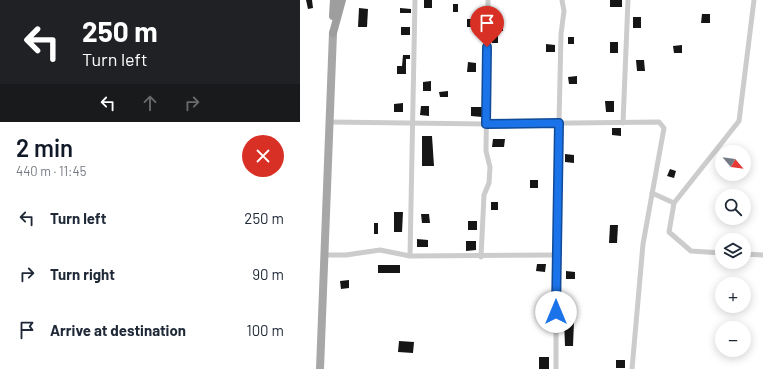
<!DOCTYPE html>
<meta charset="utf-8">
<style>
body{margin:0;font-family:Barlow,sans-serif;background:#f2f2f3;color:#1f2937;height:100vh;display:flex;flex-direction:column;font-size:15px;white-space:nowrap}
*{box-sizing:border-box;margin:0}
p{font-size:13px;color:#747a83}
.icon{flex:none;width:22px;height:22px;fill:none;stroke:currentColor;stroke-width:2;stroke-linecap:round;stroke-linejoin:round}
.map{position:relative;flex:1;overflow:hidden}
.details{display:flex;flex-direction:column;background:#fff;width:300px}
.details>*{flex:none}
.hud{background:#202124;color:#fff;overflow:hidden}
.needle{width:26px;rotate:119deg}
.tools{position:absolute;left:415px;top:145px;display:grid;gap:8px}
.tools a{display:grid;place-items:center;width:36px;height:36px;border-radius:50%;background:#fff;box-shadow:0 2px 10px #0003;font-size:20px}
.pin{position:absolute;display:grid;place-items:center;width:34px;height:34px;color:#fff;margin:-41px -17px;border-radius:50% 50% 50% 0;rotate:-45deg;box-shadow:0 0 4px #0007}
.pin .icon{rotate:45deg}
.me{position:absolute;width:44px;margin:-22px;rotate:0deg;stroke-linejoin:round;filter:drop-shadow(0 0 3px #0008)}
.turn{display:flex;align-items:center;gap:14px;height:84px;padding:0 16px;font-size:18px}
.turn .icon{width:52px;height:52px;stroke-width:2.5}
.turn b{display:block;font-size:28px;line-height:34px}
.lanes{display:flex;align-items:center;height:38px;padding:0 16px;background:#0003;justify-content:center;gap:20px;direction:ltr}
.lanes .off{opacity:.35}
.round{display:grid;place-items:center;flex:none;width:42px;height:42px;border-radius:21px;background:#f2f2f3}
.head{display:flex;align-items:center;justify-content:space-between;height:68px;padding:0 16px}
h1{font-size:24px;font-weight:600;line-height:30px;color:#111827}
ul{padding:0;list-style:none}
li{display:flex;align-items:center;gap:12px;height:56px;padding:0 16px}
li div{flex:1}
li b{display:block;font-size:15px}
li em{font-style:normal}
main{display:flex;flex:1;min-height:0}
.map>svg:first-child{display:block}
.building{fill:#161616}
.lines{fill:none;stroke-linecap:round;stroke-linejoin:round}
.minor{stroke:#ccc;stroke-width:5}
.primary{stroke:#a7a7a7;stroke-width:8}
.trunk{stroke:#9e9e9e;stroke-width:8}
.route-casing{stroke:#114b97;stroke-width:10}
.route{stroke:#1a73e8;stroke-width:7}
</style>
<main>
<section class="details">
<div class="hud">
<div class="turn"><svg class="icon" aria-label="left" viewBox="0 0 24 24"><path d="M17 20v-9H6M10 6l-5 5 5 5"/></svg><div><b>250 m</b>Turn left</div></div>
<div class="lanes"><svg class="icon" aria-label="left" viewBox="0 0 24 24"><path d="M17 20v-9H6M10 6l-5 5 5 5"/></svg><svg class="icon off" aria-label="ahead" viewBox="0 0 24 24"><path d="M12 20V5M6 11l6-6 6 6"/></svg><svg class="icon off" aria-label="right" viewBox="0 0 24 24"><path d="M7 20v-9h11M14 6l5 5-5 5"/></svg></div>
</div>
<div class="head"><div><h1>2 min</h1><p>440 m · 11:45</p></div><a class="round" style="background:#d93025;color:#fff"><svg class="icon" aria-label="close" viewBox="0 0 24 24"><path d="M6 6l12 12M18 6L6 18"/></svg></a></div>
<ul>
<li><svg class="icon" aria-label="left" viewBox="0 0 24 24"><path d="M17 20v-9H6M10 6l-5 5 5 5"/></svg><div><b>Turn left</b></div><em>250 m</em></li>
<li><svg class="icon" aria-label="right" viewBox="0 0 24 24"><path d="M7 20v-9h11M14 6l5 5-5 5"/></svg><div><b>Turn right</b></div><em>90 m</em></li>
<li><svg class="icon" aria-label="arrive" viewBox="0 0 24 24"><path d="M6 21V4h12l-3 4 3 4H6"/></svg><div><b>Arrive at destination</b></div><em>100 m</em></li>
</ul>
</section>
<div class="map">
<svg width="463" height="369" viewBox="0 0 463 369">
<rect width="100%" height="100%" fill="#fff"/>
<g class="building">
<polygon points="6,0 12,0 13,8 8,9"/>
<rect x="124" y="0" width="8" height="8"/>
<rect x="310" y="0" width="12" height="7"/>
<rect x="153" y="4" width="5" height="8"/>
<polygon points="59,8 68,9 67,27 58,27"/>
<polygon points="100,8 111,9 111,13 100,13"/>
<polygon points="402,14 410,14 410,23 401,23"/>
<rect x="333" y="17" width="8" height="11"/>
<rect x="167" y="19" width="9" height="8"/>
<polygon points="203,23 203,31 195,31 195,24"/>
<rect x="101" y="27" width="9" height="8"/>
<rect x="192" y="35" width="6" height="8"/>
<rect x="268" y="37" width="6" height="7"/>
<rect x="310" y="42" width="8" height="11"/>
<polygon points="246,44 255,45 255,52 246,52"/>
<polygon points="382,45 382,53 374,53 373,46"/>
<polygon points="103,55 110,55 110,59 106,59 106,74 97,74 97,66 102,66"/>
<polygon points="336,60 344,60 345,71 337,71"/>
<polygon points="168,62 176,63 176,72 167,72"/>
<polygon points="277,76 277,84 269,84 268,77"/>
<polygon points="131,81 131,91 123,91 123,82"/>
<polygon points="148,91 148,97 140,97 139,92"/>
<polygon points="305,101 314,101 314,112 306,112"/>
<polygon points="103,103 103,112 94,112 94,104"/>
<polygon points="121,106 129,106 129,116 120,115"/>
<polygon points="171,107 182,107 182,117 171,116"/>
<polygon points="312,128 321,128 321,136 312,135"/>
<polygon points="122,136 132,136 134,166 122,166"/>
<polygon points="193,139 205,139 204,147 192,147"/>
<polygon points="265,154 274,155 274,163 265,162"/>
<polygon points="370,169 376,171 374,178 367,176"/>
<rect x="230" y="180" width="8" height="8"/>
<rect x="191" y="202" width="7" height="8"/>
<polygon points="94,212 103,212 102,232 94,232"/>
<polygon points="121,214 129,214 130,223 122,223"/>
<rect x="168" y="221" width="9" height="9"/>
<rect x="74" y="223" width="4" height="11"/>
<polygon points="310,225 318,225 317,243 309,243"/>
<polygon points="117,239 128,240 128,247 117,247"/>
<polygon points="166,241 176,241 176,250 166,251"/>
<polygon points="237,264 246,264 245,272 236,271"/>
<rect x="78" y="265" width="22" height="8"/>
<polygon points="266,271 275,272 275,279 266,279"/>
<polygon points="49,280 49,288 41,289 40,281"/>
<polygon points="264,321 274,321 273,346 265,346"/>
<polygon points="99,341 114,342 113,353 98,352"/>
<rect x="239" y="357" width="10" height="12"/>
<rect x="316" y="360" width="9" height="8"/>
</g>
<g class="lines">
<g class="minor">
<polyline points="29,122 186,124 359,122 364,128 343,244 332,369"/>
<polyline points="323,123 328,0"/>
<polyline points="352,193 374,203"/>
<polyline points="422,253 391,251 369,232 374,203 439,121 454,0"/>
<polyline points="444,254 463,255"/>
<polyline points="24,255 46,255 80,250 110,256 256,255"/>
<polyline points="110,256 115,0"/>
<polyline points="181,257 184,195 189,183 190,167 186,151 188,0"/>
<polyline points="256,369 256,255 261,34 264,11 262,0"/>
</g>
<polyline class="primary" points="20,369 33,33"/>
<g class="trunk">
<polyline points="33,16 34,0"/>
<polyline points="33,33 42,0"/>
</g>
</g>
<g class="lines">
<g class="route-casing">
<polyline id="route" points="187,47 186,124 259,123 256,312"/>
</g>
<use href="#route" class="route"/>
</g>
</svg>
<div class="tools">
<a><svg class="needle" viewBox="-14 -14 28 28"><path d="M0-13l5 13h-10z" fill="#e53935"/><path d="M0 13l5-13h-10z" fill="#747a83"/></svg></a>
<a><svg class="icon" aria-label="search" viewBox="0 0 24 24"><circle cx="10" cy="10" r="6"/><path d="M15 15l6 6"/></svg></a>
<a><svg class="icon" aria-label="layers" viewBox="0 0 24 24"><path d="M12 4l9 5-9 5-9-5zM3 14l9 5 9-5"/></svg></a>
<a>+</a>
<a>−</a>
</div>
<div class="pin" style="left:187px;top:47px;background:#d93025"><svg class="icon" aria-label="arrive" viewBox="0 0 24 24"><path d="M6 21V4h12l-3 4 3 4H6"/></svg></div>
<svg class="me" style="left:256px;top:312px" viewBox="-20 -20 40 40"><circle r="19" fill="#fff"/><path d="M0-13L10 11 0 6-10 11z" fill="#1a73e8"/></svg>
</div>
</main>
